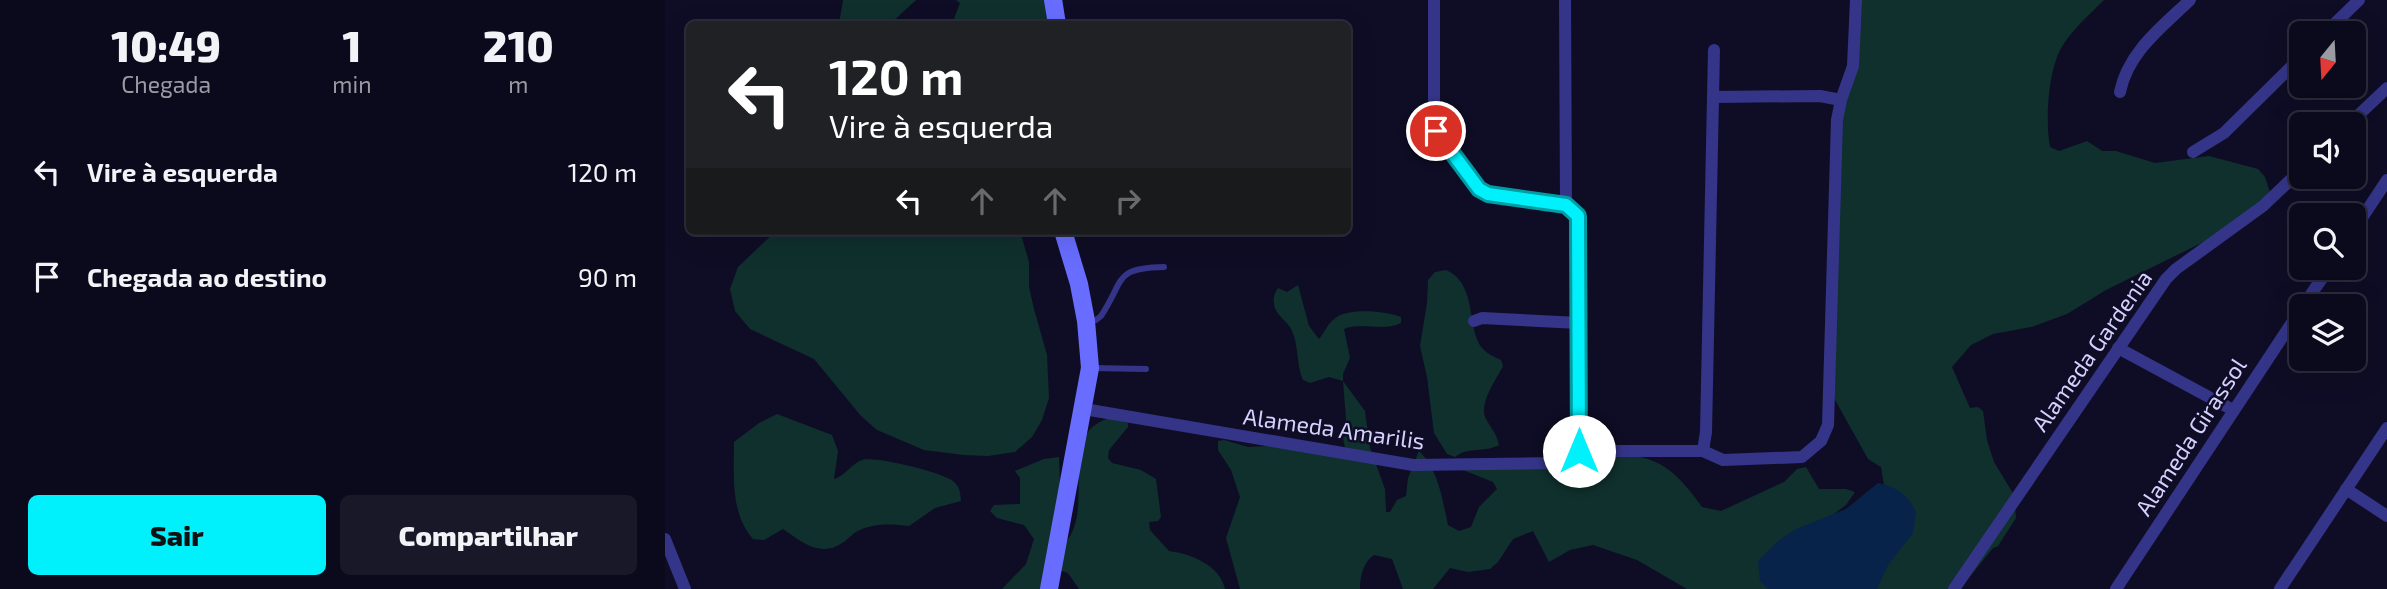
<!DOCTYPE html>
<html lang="pt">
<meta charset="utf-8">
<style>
body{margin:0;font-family:"Exo 2",sans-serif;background:#191829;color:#f1f3f6;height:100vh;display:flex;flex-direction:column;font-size:26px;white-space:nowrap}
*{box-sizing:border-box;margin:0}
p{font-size:23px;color:#9a9aa3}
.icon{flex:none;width:38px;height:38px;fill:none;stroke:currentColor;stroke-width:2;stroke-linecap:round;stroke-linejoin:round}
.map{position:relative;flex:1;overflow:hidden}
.drawer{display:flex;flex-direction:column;background:#0b0a1c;width:665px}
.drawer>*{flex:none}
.banner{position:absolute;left:21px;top:21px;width:665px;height:214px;border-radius:10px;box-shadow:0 7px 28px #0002,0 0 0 2px #2b2b3b;background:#202124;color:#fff;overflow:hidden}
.needle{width:46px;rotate:198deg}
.fabs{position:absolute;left:1624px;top:21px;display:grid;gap:14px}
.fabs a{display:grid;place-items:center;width:77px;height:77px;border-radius:10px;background:#0b0a1c;box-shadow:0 7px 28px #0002,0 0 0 2px #2b2b3b;font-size:35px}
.pin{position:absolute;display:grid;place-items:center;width:60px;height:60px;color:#fff;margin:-30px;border:4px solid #fff;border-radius:50%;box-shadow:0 2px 7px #0007}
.me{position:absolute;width:77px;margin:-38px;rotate:0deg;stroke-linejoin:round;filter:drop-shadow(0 0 5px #0008)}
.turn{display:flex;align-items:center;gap:24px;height:147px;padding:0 28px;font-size:32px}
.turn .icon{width:91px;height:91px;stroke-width:2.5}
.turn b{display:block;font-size:49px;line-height:60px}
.lanes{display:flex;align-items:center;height:66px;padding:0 28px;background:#0003;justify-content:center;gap:35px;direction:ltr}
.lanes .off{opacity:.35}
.eta{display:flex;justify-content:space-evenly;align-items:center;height:119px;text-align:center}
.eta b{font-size:42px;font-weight:800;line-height:49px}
.cta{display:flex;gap:14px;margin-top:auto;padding:14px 28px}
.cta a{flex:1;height:80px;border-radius:10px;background:#00f1fc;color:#111;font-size:28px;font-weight:800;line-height:80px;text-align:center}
.cta a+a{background:#191829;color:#f1f3f6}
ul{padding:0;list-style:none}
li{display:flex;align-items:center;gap:21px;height:105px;padding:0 28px}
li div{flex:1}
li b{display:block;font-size:26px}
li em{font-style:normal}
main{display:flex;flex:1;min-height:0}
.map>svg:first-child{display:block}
.green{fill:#0f302d}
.water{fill:#07234a}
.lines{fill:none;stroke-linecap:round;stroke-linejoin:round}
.lane{stroke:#343588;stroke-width:6}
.street{stroke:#343588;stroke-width:12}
.secondary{stroke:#686dff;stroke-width:18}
.route-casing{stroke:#009da4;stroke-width:18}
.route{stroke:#00f1fc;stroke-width:12}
.labels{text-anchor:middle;stroke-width:5;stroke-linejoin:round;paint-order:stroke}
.street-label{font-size:23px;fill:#d4d1ff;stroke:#0f0d25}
</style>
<main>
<section class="drawer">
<div class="eta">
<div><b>10:49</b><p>Chegada</p></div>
<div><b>1</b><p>min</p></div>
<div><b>210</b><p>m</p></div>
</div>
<ul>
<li><svg class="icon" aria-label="left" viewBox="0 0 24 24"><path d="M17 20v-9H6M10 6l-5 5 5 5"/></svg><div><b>Vire à esquerda</b></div><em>120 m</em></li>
<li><svg class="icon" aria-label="arrive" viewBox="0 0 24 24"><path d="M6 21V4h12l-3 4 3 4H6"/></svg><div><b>Chegada ao destino</b></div><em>90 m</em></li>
</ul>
<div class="cta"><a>Sair</a><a>Compartilhar</a></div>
</section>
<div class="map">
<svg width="1722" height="589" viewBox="0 0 1722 589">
<rect width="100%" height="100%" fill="#0f0d25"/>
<g class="green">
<polygon points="178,0 251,0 225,24 174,24"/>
<polygon points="291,0 398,0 400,24 287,24 295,3"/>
<path d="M 1189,0 L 1439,0 C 1425,14 1408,29 1398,45 C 1383,68 1380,121 1385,147 L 1394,151 L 1422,141 L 1437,151 L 1451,151 L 1490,163 L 1544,156 L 1593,169 L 1600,177 L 1607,198 L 1577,223 L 1441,290 L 1402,314 L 1366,327 L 1328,334 L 1306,345 L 1287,367 L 1305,408 L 1313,407 L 1318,411 L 1322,440 L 1329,462 L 1349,495 L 1351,518 L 1333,546 L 1328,548 L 1295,589 L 1176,589 L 1220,491 L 1216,467 L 1203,459 L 1164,389 L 1176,100 L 1186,76 Z"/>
<polygon points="111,231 355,231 364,262 364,287 369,309 382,355 384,398 377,420 367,437 350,452 323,456 299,455 259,450 212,430 196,416 149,359 85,329 70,311 65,289 73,267"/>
<path d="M 781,270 C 813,284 801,328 817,348 C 822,354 830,357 836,360 L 838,366 C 831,380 813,404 821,419 C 827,430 831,432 834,445 C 820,453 803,446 790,457 L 782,454 L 769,433 L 762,377 L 755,346 L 762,303 L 763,280 L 770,272 Z"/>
<path d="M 633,285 L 644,326 L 654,339 C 659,333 662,325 668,320 C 681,307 720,311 736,317 L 736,323 C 718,332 697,322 679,329 L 685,358 L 678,374 L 678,381 L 700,411 L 705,448 L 720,489 L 721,512 L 725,512 L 732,500 L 741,496 L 743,478 L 754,451 C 774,471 777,498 783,525 L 794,531 L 806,527 L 814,507 L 832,489 L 828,482 L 798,470 L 846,465 L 910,468 L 926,463 L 945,448 C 959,455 974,455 988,461 C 1010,470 1024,489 1037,507 L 1056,511 L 1119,482 L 1132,469 L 1141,467 L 1154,489 L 1181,489 L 1190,492 L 1181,505 L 1118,552 L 1122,589 L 1022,589 L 972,560 L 928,545 L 905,550 L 884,562 L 868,531 L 848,539 L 833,562 L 825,569 L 803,572 L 785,568 L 768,589 L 738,589 L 727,559 L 709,555 C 698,562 695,577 695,589 L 575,589 L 561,538 L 575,497 L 566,470 L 553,450 L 553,441 L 559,440 L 583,447 L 618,445 L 681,451 L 678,439 L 681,419 L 678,381 L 664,377 L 645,383 L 638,380 C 631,364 634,346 627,331 C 623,321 610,315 609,304 C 608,298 609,294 613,288 L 622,292 Z"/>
<path d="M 112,414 L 167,435 L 173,451 L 169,479 C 180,476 186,464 197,460 C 211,456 275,472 288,481 C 295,487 295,492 296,501 L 270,508 L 244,526 C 229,524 209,523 195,530 C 188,532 183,540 177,543 C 155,558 137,542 118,529 L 99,540 L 88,539 C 65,513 69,475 69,442 L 94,423 Z"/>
<path d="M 446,418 L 463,423 L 463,427 L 444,450 L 443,458 L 447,463 L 476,470 L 491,479 L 496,517 L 493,521 L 484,522 L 485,530 L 504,551 C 526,554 555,565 560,589 L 414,589 L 403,573 L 394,570 L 386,589 L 337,589 L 361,564 L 369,539 L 359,525 L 332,518 L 325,511 L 329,505 L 355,504 L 355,478 L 350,471 L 379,459 L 394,457 L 397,541 L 401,542 C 431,505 390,431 446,418 Z"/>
</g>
<path class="water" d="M 1213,483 C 1230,486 1245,496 1251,513 L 1248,533 L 1223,565 L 1212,589 L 1103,589 L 1095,581 L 1093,561 L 1114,540 L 1131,529 L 1181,509 Z"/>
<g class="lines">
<g class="lane">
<path d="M 423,321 L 431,320 L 436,316 C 460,280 448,268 499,267"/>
<polyline points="427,368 481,369"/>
</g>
<g class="street">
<polyline points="769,0 769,123 771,131 814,189 823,194 901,205 913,216 914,451"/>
<polyline points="900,0 901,205"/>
<polyline points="1660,33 1694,0"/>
<path d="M 1455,92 C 1463,52 1497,27 1525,0"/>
<polyline points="1048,97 1155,96 1176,100"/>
<polyline points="1684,124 1722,88"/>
<polyline points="1528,152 1559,133 1636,57"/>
<polyline points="1689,230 1722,180"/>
<polyline points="1638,306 1664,268"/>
<polyline points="809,321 817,318 914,323"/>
<polyline points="1453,348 1568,410"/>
<polyline points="419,409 748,465 888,463 914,451 1038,451 1058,460 1137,457 1156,441 1163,425 1172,120 1176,100 1188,66 1191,0"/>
<polyline points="1038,451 1041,432 1049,50"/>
<polyline points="1681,489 1722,516"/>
<polyline points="0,539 20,589"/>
<polyline points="1289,589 1501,279 1511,269 1598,206 1636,170"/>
<polyline points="1451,589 1636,309"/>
<polyline points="1615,589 1722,428"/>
</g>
<g class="secondary">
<polyline points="388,0 392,24"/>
<polyline points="384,589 425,368 421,321 414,284 398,231"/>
</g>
</g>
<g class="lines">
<g class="route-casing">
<polyline id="route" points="771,131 814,189 823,194 901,205 913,216 914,451"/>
</g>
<use href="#route" class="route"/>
</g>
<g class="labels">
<g class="street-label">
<text transform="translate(1427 351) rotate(-55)" y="8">Alameda Gardenia</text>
<text transform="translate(669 429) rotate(8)" y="8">Alameda Amarilis</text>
<text transform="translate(1526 437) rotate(-57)" y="8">Alameda Girassol</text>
</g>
</g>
</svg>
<div class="fabs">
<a><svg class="needle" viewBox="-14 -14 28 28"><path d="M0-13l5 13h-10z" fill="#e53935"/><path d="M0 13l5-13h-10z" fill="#9a9aa3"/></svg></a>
<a><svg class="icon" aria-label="sound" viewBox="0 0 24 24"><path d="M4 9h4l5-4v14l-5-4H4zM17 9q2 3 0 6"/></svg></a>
<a><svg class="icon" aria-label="search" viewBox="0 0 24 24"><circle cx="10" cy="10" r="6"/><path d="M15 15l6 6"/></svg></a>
<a><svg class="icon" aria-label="layers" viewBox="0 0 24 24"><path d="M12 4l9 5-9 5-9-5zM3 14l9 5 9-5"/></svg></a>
</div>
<div class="pin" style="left:771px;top:131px;background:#d93025"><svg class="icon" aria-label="arrive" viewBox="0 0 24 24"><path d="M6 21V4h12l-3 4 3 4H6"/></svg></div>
<svg class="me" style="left:914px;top:451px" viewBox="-20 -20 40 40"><circle r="19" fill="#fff"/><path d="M0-13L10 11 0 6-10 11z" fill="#00f1fc"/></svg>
<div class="banner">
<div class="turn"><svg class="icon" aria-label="left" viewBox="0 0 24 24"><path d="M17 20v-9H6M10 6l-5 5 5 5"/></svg><div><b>120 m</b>Vire à esquerda</div></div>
<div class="lanes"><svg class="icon" aria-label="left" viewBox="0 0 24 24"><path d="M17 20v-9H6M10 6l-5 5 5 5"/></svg><svg class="icon off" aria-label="ahead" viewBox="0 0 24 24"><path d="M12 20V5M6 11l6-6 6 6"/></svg><svg class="icon off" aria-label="ahead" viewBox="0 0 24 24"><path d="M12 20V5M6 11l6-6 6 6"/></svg><svg class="icon off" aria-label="right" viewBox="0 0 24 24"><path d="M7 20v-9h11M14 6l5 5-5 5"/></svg></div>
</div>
</div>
</main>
